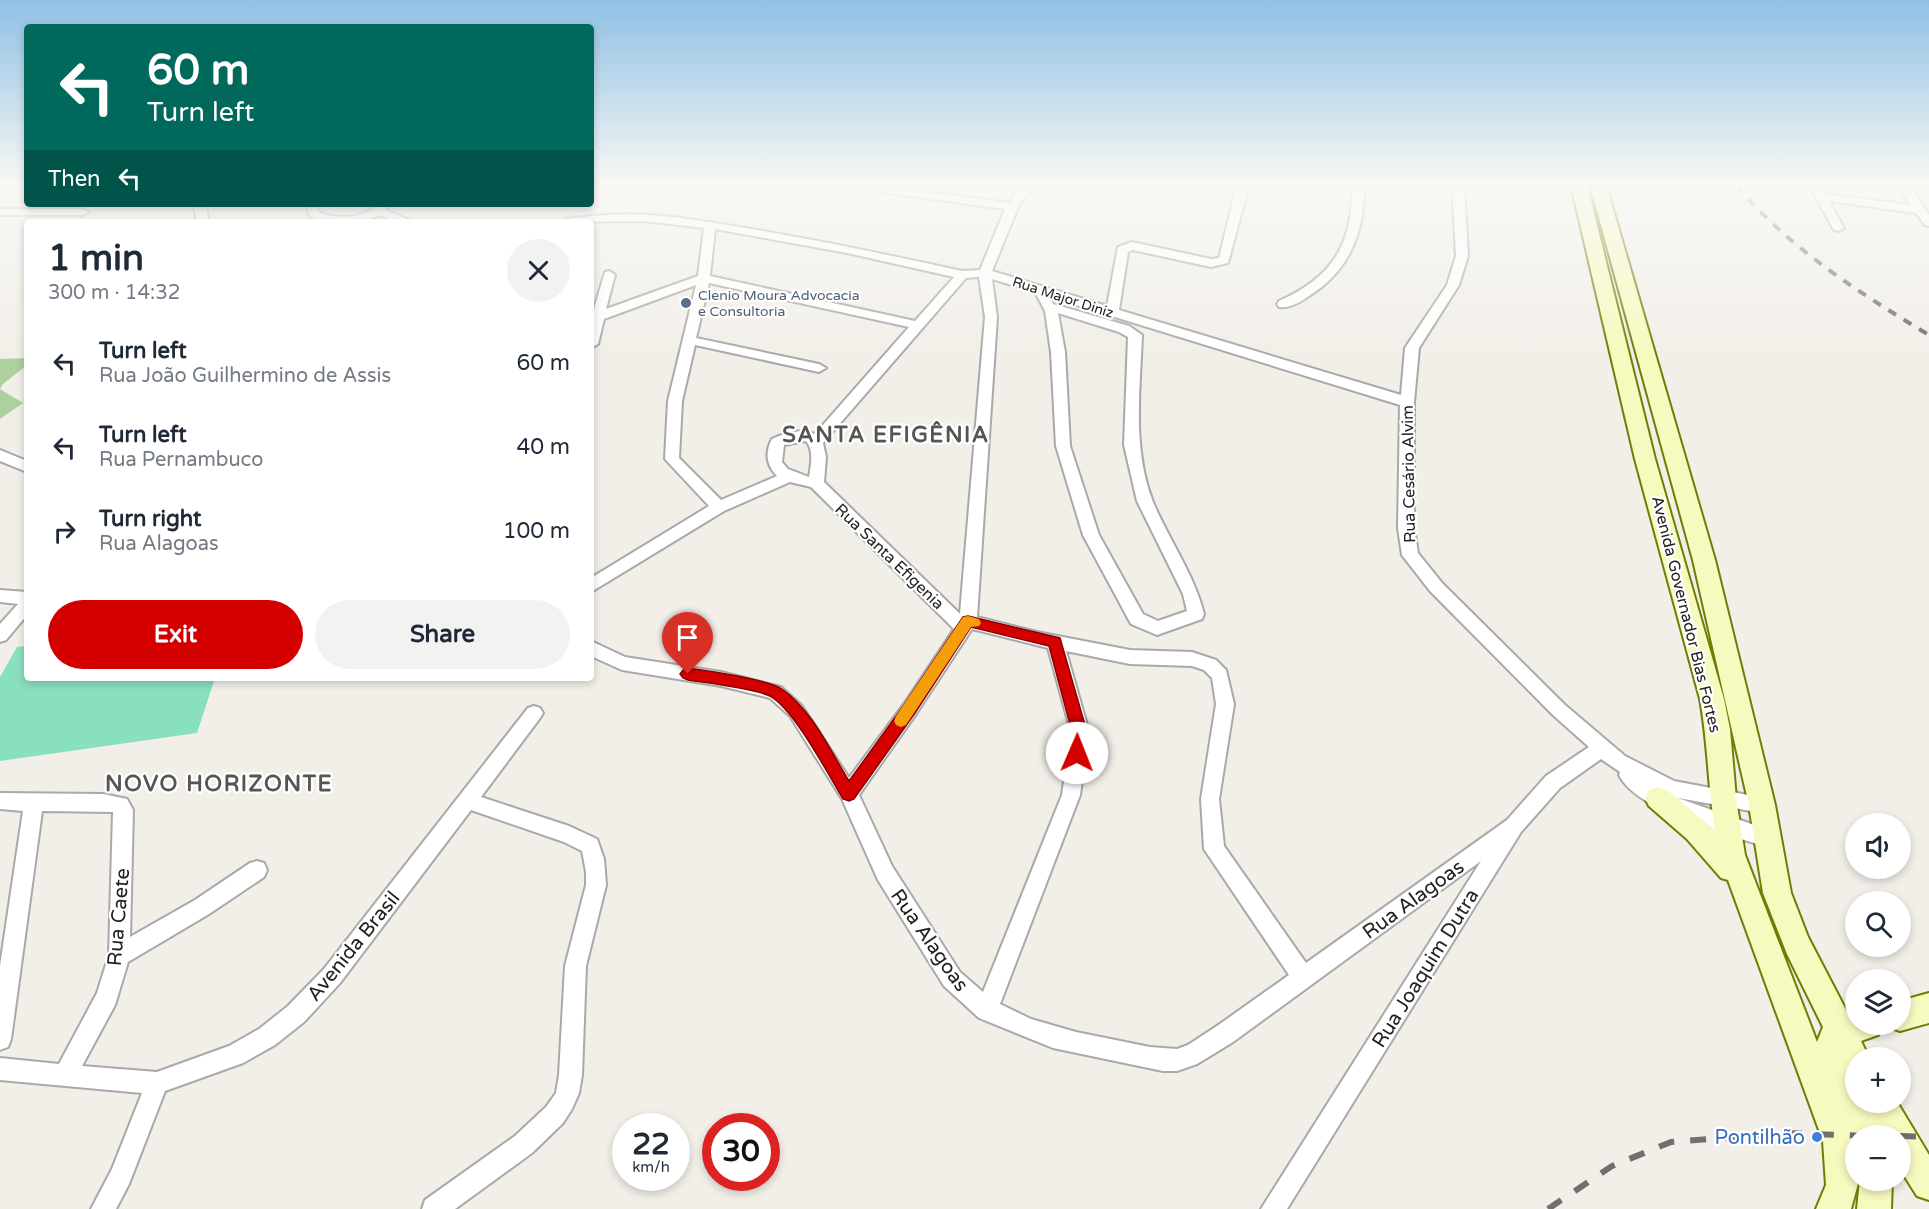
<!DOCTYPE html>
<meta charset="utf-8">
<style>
body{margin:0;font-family:"Varela Round",sans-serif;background:#f2f2f3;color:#1f2937;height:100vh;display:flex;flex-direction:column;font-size:22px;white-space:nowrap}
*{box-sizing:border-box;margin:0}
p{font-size:20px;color:#747a83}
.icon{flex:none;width:33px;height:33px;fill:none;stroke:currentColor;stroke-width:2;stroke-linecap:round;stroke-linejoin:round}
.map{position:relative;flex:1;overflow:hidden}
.sheet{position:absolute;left:24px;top:219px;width:570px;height:462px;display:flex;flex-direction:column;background:#fff;border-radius:6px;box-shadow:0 3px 9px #0003}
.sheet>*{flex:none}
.guide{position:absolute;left:24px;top:24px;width:570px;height:183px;border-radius:6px;box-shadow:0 3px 9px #0003;background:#00695c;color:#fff;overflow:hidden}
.tools{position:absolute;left:1845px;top:813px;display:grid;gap:12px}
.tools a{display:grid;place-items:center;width:66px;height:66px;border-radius:50%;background:#fff;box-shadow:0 3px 9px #0003;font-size:30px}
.speed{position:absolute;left:612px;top:1113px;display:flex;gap:12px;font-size:30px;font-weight:700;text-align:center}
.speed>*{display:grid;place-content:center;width:78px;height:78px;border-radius:50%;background:#fff;box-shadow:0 3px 9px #0003;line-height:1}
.speed small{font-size:15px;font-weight:400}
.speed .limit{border:9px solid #d22;background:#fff;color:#111}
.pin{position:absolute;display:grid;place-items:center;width:51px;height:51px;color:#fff;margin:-62px -26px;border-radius:50% 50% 50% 0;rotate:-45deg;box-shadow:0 0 6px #0007}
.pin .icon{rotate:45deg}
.me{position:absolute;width:66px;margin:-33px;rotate:1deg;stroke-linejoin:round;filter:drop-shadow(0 0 4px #0008)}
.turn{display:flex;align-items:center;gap:21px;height:126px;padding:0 24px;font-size:27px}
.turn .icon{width:78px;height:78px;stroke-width:2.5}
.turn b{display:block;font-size:42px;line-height:51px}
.then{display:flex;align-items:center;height:57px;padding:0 24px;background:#0003;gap:12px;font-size:22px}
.round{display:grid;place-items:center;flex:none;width:63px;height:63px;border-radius:32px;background:#f2f2f3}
.summary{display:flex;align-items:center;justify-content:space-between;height:102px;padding:0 24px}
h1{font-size:36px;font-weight:700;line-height:45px}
.primary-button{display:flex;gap:12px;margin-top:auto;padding:12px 24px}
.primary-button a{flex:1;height:69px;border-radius:36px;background:#d40000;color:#fff;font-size:24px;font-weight:700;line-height:69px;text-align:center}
.primary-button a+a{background:#f2f2f3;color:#1f2937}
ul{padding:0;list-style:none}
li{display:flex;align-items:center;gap:18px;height:84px;padding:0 24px}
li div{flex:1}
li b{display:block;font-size:22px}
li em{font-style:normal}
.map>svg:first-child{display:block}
.forest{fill:#add19e}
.pitch{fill:#88e0be}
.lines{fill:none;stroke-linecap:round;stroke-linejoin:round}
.street-casing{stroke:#a9a9a9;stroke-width:4}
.secondary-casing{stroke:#707d05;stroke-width:4}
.street{fill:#fff;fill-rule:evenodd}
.secondary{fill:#f7fabf;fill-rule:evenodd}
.rail-far1{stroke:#707070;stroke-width:4;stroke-dasharray:9 9;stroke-linecap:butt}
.rail{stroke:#707070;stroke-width:6;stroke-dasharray:16 16;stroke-linecap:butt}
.route{fill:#d40000;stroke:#8a0000;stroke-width:1.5}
.slow{fill:#f59e0b}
.service-dot{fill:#5c6f8a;stroke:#fff;stroke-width:2}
.shop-dot{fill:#3f7fe0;stroke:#fff;stroke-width:2}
.labels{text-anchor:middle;stroke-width:4.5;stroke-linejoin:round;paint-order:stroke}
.far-service-label{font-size:14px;fill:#4e5e75;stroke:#fff;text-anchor:start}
.far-street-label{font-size:14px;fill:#222;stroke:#fff}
.street-label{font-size:16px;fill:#222;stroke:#fff}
.near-street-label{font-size:20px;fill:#222;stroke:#fff}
.near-shop-label{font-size:20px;fill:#366cbe;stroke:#fff;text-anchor:end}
.district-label{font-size:22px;font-weight:bold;letter-spacing:1.5px;fill:#555;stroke:#fff}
</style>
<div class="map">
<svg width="1929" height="1209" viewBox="0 0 1929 1209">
<rect width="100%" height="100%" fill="#f2efe9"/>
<polygon class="forest" points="27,358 27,365 3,384 0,389 23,403 0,419 0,359"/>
<polygon class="pitch" points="27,646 27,678 215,678 197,733 0,761 0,677 17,647"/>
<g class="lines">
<g class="street-casing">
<g id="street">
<polygon points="0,185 11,185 0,192"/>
<path d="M 846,185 L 876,185 L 1009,203 L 1021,185 L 1033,185 L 1018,207 L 992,271 L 1107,306 L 1118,247 L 1132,242 L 1211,259 L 1219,258 L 1237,185 L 1249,185 L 1228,263 L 1211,267 L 1133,250 L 1128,252 L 1119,310 L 1401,395 L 1405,348 L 1447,285 L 1456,256 L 1452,185 L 1464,185 L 1468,256 L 1459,285 L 1419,348 L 1414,402 L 1414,528 L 1418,553 L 1442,583 L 1565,705 L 1625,756 L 1674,781 L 1769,799 L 1772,805 L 1769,811 L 1762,813 L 1678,798 L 1774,832 L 1777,838 L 1774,844 L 1767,847 C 1730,835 1636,811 1619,775 L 1620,772 L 1601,759 L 1560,788 L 1521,832 L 1287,1209 L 1261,1209 L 1481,861 L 1233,1042 L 1197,1064 L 1177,1071 L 1163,1071 L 1053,1048 L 979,1018 L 944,986 L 878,880 L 842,799 L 790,716 L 770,698 L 721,686 L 622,670 L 591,656 L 591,641 L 625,657 L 721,672 L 781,687 L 802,706 L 849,778 L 904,704 L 954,629 L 811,487 L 790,482 L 724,511 L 591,592 L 591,578 L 709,506 L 665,459 L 668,401 L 696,285 L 604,319 L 598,344 L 591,348 L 591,319 L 605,272 L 609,271 L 615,275 L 606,309 L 698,276 L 704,228 L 644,221 L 563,222 C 569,217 577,217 584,217 C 642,209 700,220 757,230 C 826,242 894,256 962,271 L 980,270 L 1005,209 L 852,188 ZM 715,229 L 847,253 L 954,277 L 915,321 L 710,276 ZM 979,277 L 985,317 L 960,614 L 824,482 L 826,457 L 823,443 L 966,278 ZM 992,279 L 1035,292 L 1045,311 L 1051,352 L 1056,446 L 1083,535 L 1131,624 L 1157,635 L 1202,619 L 1204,614 C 1194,574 1169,540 1153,502 C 1132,449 1140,391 1142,335 L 1129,326 L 1053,304 L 1050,297 L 1400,405 L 1398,528 L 1402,555 L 1430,591 L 1553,715 L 1589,747 L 1546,776 L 1507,820 L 1306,963 L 1224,846 L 1219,799 L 1234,704 L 1226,670 L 1216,660 L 1192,652 L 1130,650 L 1037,632 L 977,617 L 997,317 ZM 709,283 L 909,327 L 815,434 C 801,428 785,433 772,439 C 765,452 766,465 777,476 L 721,500 L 679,458 L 682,401 L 695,345 L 819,372 L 826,368 L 819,364 L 696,338 ZM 1058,313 L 1119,332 L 1128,337 L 1124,445 L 1137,501 L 1183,594 L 1187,611 L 1158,621 L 1143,614 L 1099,535 L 1070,446 L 1065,352 ZM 806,441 C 814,450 811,465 809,477 L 788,469 L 782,462 L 784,445 ZM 972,629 L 1048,648 L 1071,732 L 1062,795 L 983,992 L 960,972 L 892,866 L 859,795 L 916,714 ZM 1066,651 L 1130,664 L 1192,666 L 1204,670 L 1212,678 L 1216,704 L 1201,799 L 1204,849 L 1289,975 L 1217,1026 L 1188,1045 L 1177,1049 L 1150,1047 L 1076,1032 L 1031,1019 L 1000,1004 L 1080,795 L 1089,732 Z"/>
<path d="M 1352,185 L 1364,185 C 1365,232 1349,271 1309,296 C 1301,302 1288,309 1279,307 L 1277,304 L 1279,301 C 1333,277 1353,244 1352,185 Z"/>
<polygon points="1809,185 1821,185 1825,194 1911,205 1897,185 1909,185 1929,215 1929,226 1925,225 1916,213 1829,201 1844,228 1838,231 1834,230"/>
<polygon points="196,204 208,204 206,207 209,222 197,222 194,207"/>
<path d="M 306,204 L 318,204 L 319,213 C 333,217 350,219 364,213 C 375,209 378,204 391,204 L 386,210 L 414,222 L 397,222 L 379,215 C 359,226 331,224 310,217 Z"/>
<polygon points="0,209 83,209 89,212 83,215 0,215"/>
<polygon points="0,450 27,461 27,472 0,461"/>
<polygon points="0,590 27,592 27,615 6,640 0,642 0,624 18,604 0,602"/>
<polygon points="534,706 540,708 543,713 540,718 481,797 569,826 597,839 604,859 606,885 586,966 582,1075 579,1093 572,1109 563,1123 532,1153 455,1209 422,1209 425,1200 515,1136 546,1107 556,1093 559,1075 565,966 586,885 586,872 582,851 564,842 471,810 340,983 304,1022 275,1045 243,1063 165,1091 129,1184 116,1209 91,1209 112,1169 142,1093 0,1080 0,1058 59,1064 97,993 109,955 113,812 42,811 11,1039 8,1047 0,1050 0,966 23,811 0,809 0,793 103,794 127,799 133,810 130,937 195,900 250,863 257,861 264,863 267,870 264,877 209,914 128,962 115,1005 82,1066 157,1072 229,1046 259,1029 288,1006 324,969 528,708"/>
</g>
</g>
<g class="secondary-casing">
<g id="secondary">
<path d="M 1571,185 L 1587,185 L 1655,459 L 1724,699 L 1730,729 L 1736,799 L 1745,855 L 1817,1042 L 1823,1027 L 1787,954 L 1763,893 L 1749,805 L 1693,560 L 1590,185 L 1606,185 L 1715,560 L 1775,805 L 1791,893 L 1808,937 L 1848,1014 L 1856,1012 L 1856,1024 L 1882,1024 L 1878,1035 L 1861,1041 L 1869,1058 L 1856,1058 L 1856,1102 L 1897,1102 L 1929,1155 L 1929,1200 L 1917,1196 L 1900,1169 L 1900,1136 L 1856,1136 L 1856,1180 L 1859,1180 L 1851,1209 L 1816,1209 L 1826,1185 L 1823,1141 L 1728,880 L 1721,878 L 1687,839 L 1649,806 L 1645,798 L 1649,790 L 1658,787 L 1667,790 L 1715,830 C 1708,787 1708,742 1700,699 L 1635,459 Z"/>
<polygon points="1929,993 1929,1023 1900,1031 1889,1027 1889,1024 1900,1024 1900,1001"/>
<polygon points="1860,1180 1892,1180 1891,1209 1857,1209"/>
</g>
</g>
<use href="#street" class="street"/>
<use href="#secondary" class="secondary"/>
<path class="rail-far1" d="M 1736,185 C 1790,249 1858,292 1929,335"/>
<g class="rail">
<polyline points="1900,1136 1929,1137"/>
<polyline points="1548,1209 1612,1166 1671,1142 1787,1133 1868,1136"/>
</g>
</g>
<linearGradient id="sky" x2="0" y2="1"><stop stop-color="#8fc0e4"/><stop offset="0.52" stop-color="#f9f8f5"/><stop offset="1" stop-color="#f9f8f5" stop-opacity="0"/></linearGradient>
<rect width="1929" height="354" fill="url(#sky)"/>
<path class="route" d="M 968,616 L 1060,638 L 1087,732 L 1082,758 L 1077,760 L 1072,758 L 1069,753 L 1072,732 L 1049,646 L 971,627 L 915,713 L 854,799 L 849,801 L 843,799 C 828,774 794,709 770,696 C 753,688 708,683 688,680 L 683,678 L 680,674 L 683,670 L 688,668 C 707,671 768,679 782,689 C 812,710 830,750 849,781 L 904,705 L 963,617 Z"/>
<polygon class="slow" points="968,616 979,619 981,623 979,626 971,627 906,725 901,727 896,725 894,721 896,716 963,617"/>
<circle class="service-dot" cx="686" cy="303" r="6"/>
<circle class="shop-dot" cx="1817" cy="1137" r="6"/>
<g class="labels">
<g class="far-service-label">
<text x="698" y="300">Clenio Moura Advocacia<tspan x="698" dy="16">e Consultoria</tspan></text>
</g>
<g class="far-street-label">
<text transform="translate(1063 297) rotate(18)" y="5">Rua Major Diniz</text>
</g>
<g class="street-label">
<text transform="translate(1408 474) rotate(-91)" y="6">Rua Cesário Alvim</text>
<text transform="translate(890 556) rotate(44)" y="6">Rua Santa Efigenia</text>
<text transform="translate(1687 614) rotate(76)" y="6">Avenida Governador Bias Fortes</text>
</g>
<g class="near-street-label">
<text transform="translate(1413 899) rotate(-36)" y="7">Rua Alagoas</text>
<text transform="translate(118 917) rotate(-85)" y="7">Rua Caete</text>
<text transform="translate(930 940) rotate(55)" y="7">Rua Alagoas</text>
<text transform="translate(353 946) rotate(-51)" y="7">Avenida Brasil</text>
<text transform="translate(1425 968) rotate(-58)" y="7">Rua Joaquim Dutra</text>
</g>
<g class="near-shop-label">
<text x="1805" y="1144">Pontilhão</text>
</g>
<g class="district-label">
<text x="886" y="442">SANTA EFIGÊNIA</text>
<text x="219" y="791">NOVO HORIZONTE</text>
</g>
</g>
</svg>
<div class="tools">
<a><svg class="icon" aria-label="sound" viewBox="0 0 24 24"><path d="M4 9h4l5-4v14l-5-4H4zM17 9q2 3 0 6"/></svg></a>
<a><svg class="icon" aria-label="search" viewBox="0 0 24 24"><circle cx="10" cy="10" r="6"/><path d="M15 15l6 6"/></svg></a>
<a><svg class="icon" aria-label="layers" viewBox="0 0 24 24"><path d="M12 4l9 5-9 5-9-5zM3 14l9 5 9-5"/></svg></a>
<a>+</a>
<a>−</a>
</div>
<div class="speed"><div>22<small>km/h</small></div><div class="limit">30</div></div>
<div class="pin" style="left:688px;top:674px;background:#d93025"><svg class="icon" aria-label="arrive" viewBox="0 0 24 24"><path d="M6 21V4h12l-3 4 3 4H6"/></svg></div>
<svg class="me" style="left:1077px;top:753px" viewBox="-20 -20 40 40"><circle r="19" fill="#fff"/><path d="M0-13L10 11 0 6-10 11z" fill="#d40000"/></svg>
<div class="guide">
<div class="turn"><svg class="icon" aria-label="left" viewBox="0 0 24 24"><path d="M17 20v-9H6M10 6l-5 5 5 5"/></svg><div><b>60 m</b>Turn left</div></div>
<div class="then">Then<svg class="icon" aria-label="left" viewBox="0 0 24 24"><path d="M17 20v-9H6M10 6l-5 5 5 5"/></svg></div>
</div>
<section class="sheet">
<div class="summary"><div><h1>1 min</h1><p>300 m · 14:32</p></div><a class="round"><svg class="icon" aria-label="close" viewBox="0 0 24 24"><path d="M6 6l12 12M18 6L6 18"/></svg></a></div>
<ul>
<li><svg class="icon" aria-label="left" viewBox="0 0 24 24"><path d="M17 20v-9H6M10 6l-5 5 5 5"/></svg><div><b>Turn left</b><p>Rua João Guilhermino de Assis</p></div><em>60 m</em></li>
<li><svg class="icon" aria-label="left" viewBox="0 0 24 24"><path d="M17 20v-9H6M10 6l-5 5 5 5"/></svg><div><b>Turn left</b><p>Rua Pernambuco</p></div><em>40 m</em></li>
<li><svg class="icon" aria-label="right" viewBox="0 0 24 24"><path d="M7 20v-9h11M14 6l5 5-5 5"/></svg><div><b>Turn right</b><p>Rua Alagoas</p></div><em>100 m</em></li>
</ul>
<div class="primary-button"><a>Exit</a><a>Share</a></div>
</section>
</div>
